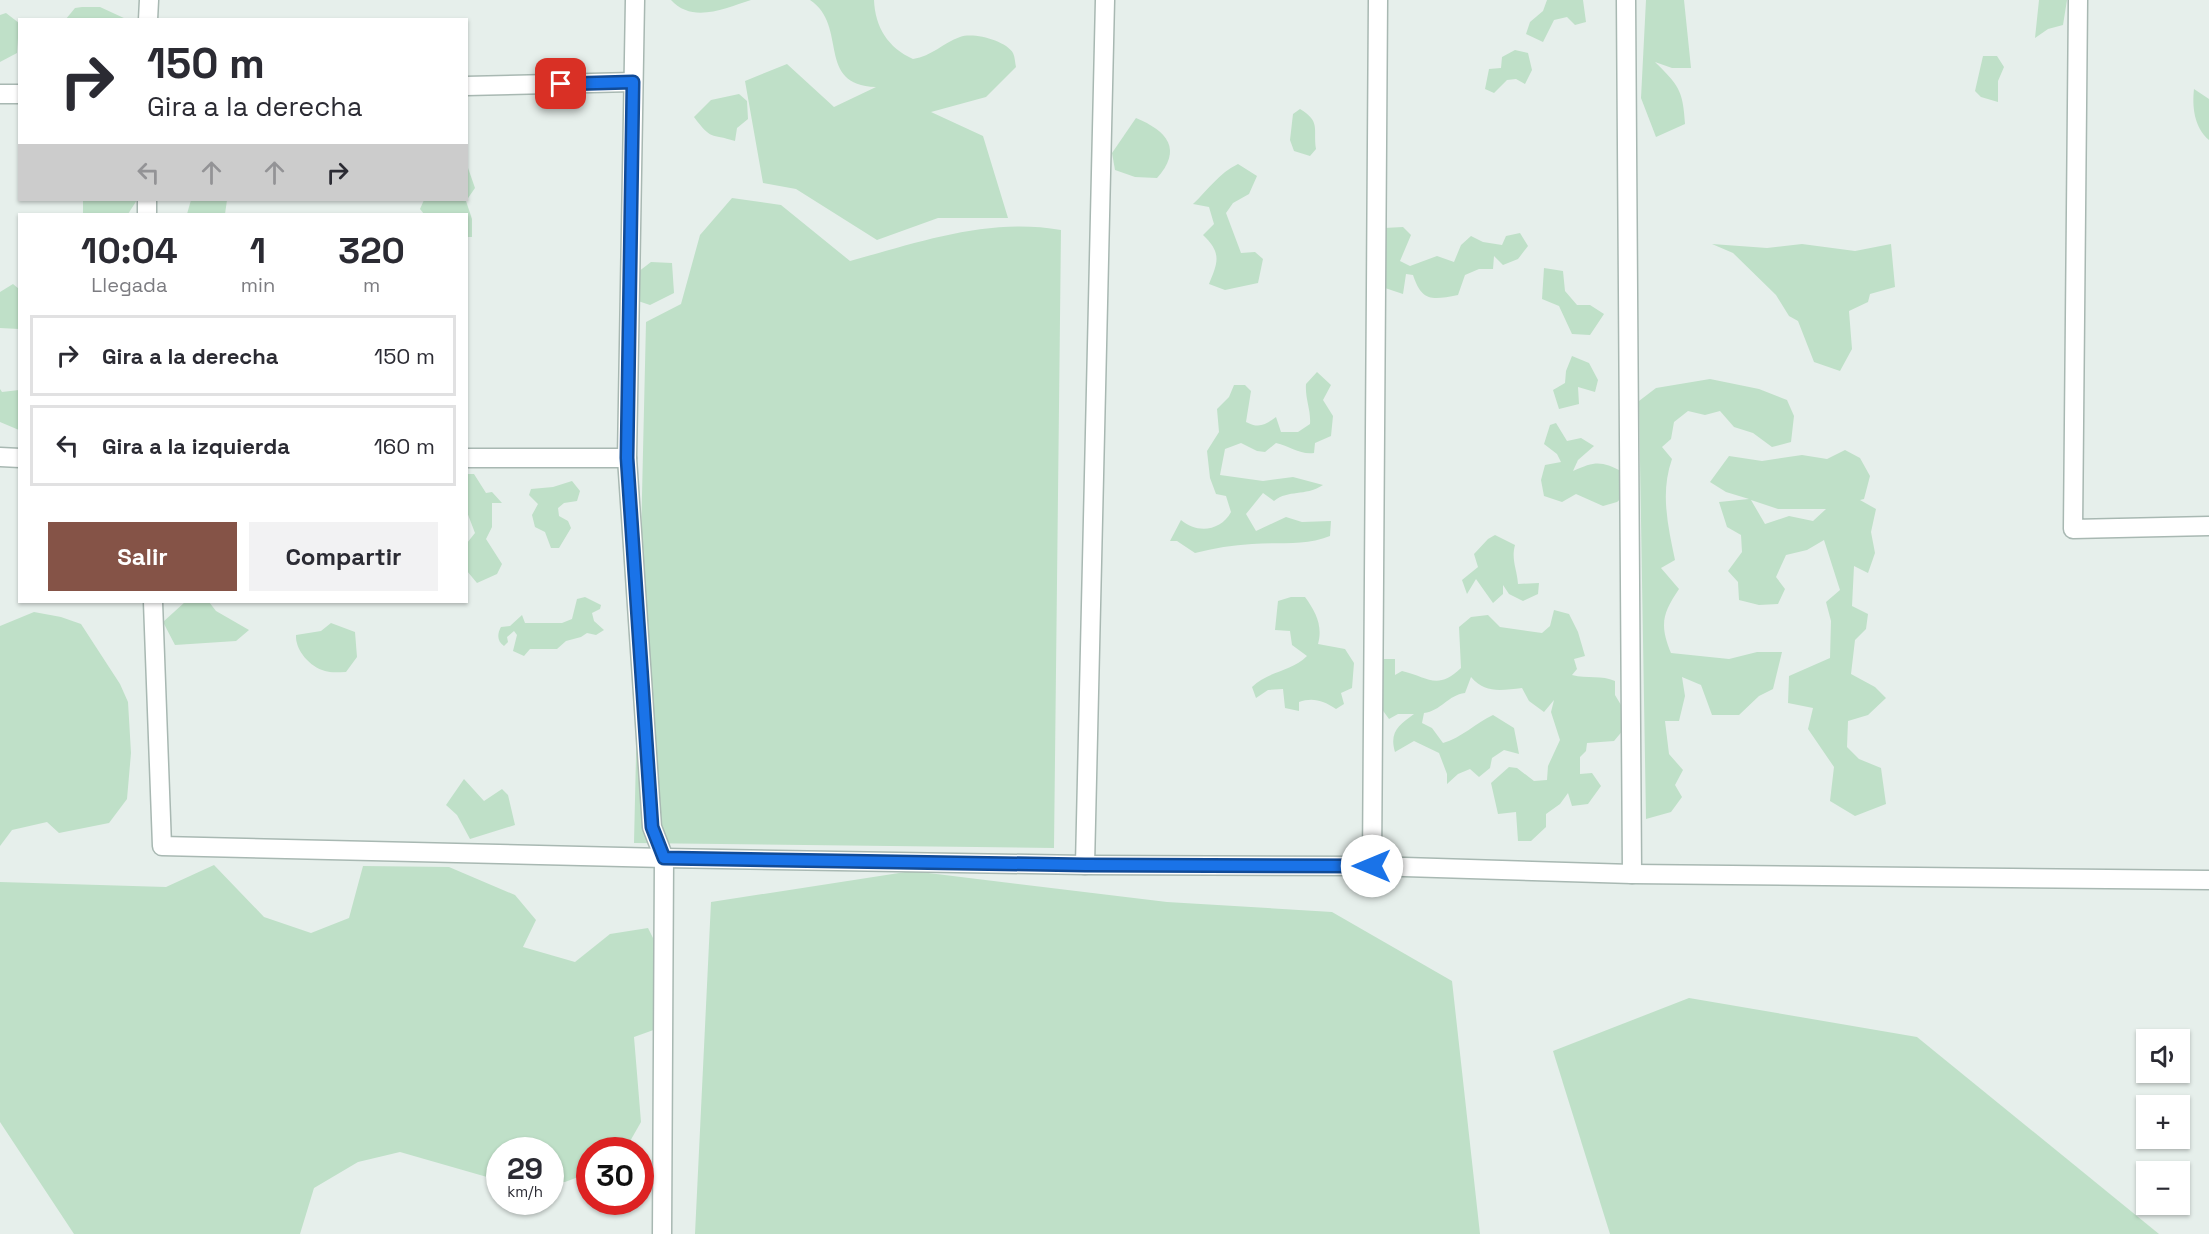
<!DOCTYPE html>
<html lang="es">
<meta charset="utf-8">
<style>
body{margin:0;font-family:"Space Grotesk",sans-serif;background:#f2f2f3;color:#2b2b33;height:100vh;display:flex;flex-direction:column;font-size:22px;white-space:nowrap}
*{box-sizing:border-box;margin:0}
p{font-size:20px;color:#7c7c81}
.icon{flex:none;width:33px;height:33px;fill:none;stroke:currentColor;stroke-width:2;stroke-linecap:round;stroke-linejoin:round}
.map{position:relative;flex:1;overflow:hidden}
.details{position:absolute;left:18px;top:213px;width:450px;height:390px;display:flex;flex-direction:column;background:#fff;border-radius:0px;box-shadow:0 2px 4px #0004}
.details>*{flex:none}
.top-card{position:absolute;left:18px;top:18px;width:450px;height:183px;border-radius:0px;box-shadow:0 2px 4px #0004;background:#fff;color:#2b2b33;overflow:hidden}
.fabs{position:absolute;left:2136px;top:1029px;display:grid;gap:12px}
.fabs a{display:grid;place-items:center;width:54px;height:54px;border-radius:0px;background:#fff;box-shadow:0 2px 4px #0004;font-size:30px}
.speed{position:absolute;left:486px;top:1137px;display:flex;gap:12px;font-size:30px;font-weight:700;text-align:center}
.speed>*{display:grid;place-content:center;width:78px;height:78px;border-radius:50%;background:#fff;box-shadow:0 2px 4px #0004;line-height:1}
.speed small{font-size:15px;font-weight:400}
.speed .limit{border:9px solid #d22;background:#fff;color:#111}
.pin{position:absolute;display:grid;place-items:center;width:51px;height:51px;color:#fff;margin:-26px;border-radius:12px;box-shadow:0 3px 9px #0006}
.me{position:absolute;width:66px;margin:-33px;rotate:270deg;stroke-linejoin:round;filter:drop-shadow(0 0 4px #0008)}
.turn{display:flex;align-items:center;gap:21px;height:126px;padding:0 30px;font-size:27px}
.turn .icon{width:78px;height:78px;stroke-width:2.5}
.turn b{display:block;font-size:42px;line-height:51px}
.lanes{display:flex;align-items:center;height:57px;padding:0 30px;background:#0003;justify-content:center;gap:30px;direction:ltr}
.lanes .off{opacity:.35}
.eta{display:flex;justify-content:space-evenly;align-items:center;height:102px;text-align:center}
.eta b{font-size:36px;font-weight:800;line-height:42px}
.action{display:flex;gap:12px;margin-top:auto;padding:12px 30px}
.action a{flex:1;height:69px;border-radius:0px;background:#855347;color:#fff;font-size:24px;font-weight:800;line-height:69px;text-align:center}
.action a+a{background:#f2f2f3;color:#2b2b33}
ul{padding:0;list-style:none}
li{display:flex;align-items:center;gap:18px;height:81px;margin:0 12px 9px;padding:0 18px;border:3px solid #e1e1e2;border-radius:0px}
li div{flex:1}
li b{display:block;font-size:22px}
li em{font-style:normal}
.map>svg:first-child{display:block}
.green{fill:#bfe0c8;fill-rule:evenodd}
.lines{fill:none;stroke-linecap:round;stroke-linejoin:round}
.minor-casing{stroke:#a8b8b2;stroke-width:21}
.minor{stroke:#fff;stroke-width:18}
.route-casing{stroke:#114b97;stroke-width:15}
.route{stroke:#1a73e8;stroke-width:10}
</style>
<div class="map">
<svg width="2209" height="1234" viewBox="0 0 2209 1234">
<rect width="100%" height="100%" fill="#e6efeb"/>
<g class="green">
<path d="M 671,0 L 751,0 C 725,8 693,24 671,0 Z"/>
<path d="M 810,0 L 874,0 C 875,27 888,48 913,59 C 932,56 943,43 960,37 C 974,32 1006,41 1013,53 C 1015,57 1015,63 1016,67 L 986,97 L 931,112 L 983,136 L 1008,218 L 938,218 L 877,240 L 796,189 L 763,183 L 745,81 L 787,64 L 834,107 L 876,87 C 815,85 849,26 810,0 Z"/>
<polygon points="1547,0 1583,0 1586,22 1575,25 1567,17 1554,20 1543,42 1526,34 1530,22 1543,11"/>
<path d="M 1646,0 L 1684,0 L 1691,68 L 1672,68 L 1655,62 C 1678,85 1683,89 1685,124 L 1656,137 L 1641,98 Z"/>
<polygon points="2039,0 2067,0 2063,25 2048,29 2035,38"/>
<polygon points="82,7 100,7 126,19 66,19 75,8"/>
<polygon points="6,13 19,23 17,53 0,62 0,15"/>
<polygon points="1515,50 1528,53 1532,70 1525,84 1516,79 1507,80 1494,93 1485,89 1489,69 1501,68 1502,57"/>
<polygon points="1983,56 1997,56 2004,67 1998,81 1998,102 1981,97 1975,91"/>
<path d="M 2194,89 L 2209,99 L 2209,140 C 2194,128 2192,106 2194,89 Z"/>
<path d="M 739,94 L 747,101 L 748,119 L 737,128 L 735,141 C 710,133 712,141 694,117 L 711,100 Z"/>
<path d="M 1300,109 C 1321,122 1313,128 1316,149 L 1310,156 L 1294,151 L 1290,140 L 1293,114 Z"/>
<path d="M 1136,118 C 1167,131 1183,149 1157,178 L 1135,177 L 1115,170 L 1112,153 Z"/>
<path d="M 1238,164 L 1257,176 L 1249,194 L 1233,203 L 1226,213 L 1241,253 L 1255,252 L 1263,259 L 1258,283 L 1225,290 L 1209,284 C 1218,262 1222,253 1203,235 L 1214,224 L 1209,207 L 1193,204 C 1208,190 1219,173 1238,164 Z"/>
<polygon points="467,165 475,188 466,201 472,219 472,237 467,237 466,214 424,214 420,209 424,200 466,200"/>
<path d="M 732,198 L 781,205 L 850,261 C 919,242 989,217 1061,230 L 1054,848 L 634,843 L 646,322 L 681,304 L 700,235 Z"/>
<polygon points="83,200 137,200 128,214 83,214"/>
<polygon points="191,200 227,200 225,214 187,214"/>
<path d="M 1403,227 L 1411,235 L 1400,261 L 1410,266 L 1437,256 L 1454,262 L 1461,245 L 1471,236 L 1483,242 L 1502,245 L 1506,236 L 1520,233 L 1528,246 L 1518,259 L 1503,265 L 1494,256 L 1493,269 L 1479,269 L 1465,275 L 1458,295 C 1432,300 1422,302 1413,275 L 1406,274 L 1403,294 L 1385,288 L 1379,274 L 1384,228 Z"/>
<polygon points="1712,244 1767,248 1802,244 1855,251 1891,244 1895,287 1870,294 1868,302 1849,311 1852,349 1840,371 1814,362 1798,321 1789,316 1776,295 1733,253"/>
<polygon points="651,262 672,263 674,293 650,305 629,298 638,272"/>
<polygon points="1544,268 1563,271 1565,291 1577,305 1590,305 1604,314 1590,335 1572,334 1559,306 1542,299"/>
<polygon points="13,284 19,289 19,329 0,328 0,292"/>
<polygon points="1572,356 1589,363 1598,380 1595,392 1578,387 1579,404 1559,409 1553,390 1565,383 1566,371"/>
<path d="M 1317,372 L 1331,385 L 1323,400 L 1333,416 L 1331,436 L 1315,443 L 1314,453 C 1300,455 1290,446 1276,443 L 1265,452 L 1257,451 L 1241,443 L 1225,449 L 1220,475 L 1263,481 L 1293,477 L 1323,485 C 1304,497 1289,489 1274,501 L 1263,493 L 1246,514 L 1256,531 L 1286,517 L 1302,522 L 1331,521 L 1330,536 C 1305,546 1279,542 1252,544 C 1233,545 1214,548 1195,553 L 1177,541 L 1170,541 L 1181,520 C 1197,534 1221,531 1231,512 L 1226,496 L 1216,494 L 1210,478 L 1207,451 L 1219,432 L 1217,409 L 1229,397 L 1234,385 L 1245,385 L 1251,391 L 1246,422 C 1259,429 1265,425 1276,417 L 1281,432 L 1298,432 L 1310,424 C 1311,409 1305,400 1306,384 Z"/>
<path d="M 1710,379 L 1759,389 L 1787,400 L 1794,416 L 1791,442 L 1772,447 L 1753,433 L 1734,427 L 1720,411 L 1705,415 L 1688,411 L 1674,422 L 1671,439 L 1662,447 L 1672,459 C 1660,493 1668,526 1675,560 L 1661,568 L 1679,589 C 1663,613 1659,624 1671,653 L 1729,659 L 1757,652 L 1782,652 L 1773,689 L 1759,696 L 1739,715 L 1712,715 L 1701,685 L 1682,677 L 1685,696 L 1679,721 L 1665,721 L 1669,754 L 1683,770 L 1675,785 L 1682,797 L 1671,812 L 1646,819 L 1639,401 L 1656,388 Z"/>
<polygon points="0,389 2,392 19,390 19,430 0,422"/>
<path d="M 1556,423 L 1567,441 L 1581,438 L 1594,446 L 1578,460 L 1573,471 C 1596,461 1601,461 1623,472 L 1627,493 L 1617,502 L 1603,506 L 1576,494 L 1562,502 L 1544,496 L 1541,480 L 1545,465 L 1561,462 L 1557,454 L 1544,444 L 1550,425 Z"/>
<path d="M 1845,450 L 1860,458 L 1870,476 L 1864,499 L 1860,500 L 1876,509 L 1871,532 L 1875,553 L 1868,573 L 1854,566 L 1852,606 L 1868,614 L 1866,629 L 1855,640 L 1851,674 L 1875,687 L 1886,698 L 1868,715 L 1848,721 L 1847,747 L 1859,759 L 1881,768 L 1886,804 L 1855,816 L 1830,801 L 1834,767 L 1808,729 L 1813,708 L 1788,703 L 1789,676 L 1830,658 L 1831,621 L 1826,602 L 1840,590 L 1824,540 L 1807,550 L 1786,555 L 1776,577 L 1785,589 L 1778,604 L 1759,605 L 1739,600 L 1738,582 L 1728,571 L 1742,552 L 1741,535 L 1727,527 L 1719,502 L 1749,499 L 1726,492 L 1710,482 L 1729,456 L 1762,461 L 1802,455 L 1827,459 ZM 1751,500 L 1778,509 L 1826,509 L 1813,521 L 1789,516 L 1765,524 Z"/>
<polygon points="467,474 474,474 486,493 492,492 502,503 492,503 492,527 486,539 502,564 497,574 477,583 467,571 467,543 475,533 467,512"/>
<polygon points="572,481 580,491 577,501 564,503 558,508 559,516 568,521 571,528 559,548 551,548 545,532 535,527 532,515 538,504 529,495 531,489 553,487"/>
<path d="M 1495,535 L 1515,545 C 1511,560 1517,569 1518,584 L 1539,583 L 1538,594 L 1523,601 L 1509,594 L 1503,585 L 1503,594 L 1493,603 L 1476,579 L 1467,594 L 1462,580 L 1478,567 L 1474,554 L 1488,539 Z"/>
<path d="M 585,597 L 601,605 L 600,609 L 592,613 L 594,621 L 604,630 L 596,635 L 587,633 L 581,637 L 566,641 L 557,649 L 530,649 L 524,656 L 513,651 L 517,635 L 514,631 L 507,637 L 508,642 L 504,646 C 497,641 497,634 501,627 L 510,626 L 522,615 L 525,623 L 562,623 L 572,619 L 577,599 Z"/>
<path d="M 1291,597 L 1305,597 C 1316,612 1323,626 1318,644 L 1345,649 L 1354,663 L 1352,688 L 1341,693 L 1344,704 L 1336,709 C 1324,701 1313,697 1299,702 L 1299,711 L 1285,708 L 1283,689 L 1268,690 L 1256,698 L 1252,687 C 1268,671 1291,672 1307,656 L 1292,645 L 1290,631 L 1275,630 L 1278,601 Z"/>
<polygon points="185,602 209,602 216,611 249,630 236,641 175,645 163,622"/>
<path d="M 1554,610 L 1569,614 L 1578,632 L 1585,656 L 1574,659 L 1577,669 L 1572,675 C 1587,679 1602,675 1615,681 L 1615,695 L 1621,705 L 1624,729 L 1614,741 L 1587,743 L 1586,751 L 1580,757 L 1580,774 L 1592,773 L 1601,786 L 1588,804 L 1572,806 L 1568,793 L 1560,804 L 1546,814 L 1546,827 L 1531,841 L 1518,841 L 1516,812 L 1498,814 L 1491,783 L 1509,767 L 1517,768 L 1534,781 L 1547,780 L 1548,766 L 1560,740 L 1551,712 L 1554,700 L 1544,712 L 1529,701 L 1522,688 C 1502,690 1485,694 1471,677 L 1465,693 C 1448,695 1441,711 1424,713 L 1422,723 L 1432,728 L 1443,743 C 1461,738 1476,723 1493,715 L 1514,728 L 1519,754 L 1504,750 L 1492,758 L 1490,768 L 1479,777 L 1470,769 L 1458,774 L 1447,784 L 1447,774 L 1439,753 L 1414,741 L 1395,752 C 1389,732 1399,725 1414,714 L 1398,714 L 1389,719 L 1381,708 L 1382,659 L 1395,659 L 1395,675 L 1402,671 C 1428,677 1437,691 1461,668 L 1459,627 L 1471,617 L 1488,615 L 1500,627 L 1542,633 L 1550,626 Z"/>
<polygon points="34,612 61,617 81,624 120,684 128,702 131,753 127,799 109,823 59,833 47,822 12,830 0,846 0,626"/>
<path d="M 331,623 L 355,632 L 357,657 L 346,672 C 339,672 331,673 325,671 C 310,667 295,650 296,635 L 321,631 Z"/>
<polygon points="464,779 484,801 502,789 508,795 515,825 470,839 457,815 446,805"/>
<polygon points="214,865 264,917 311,933 349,918 363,866 449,867 515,895 536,920 523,947 575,962 610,934 648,928 666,964 673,1023 634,1037 641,1122 625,1150 590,1150 589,1173 565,1182 551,1182 550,1150 500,1150 499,1178 487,1177 400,1152 358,1162 314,1188 300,1234 74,1234 0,1122 0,882 166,887"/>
<polygon points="912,871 1167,902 1332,912 1452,981 1480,1234 695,1234 711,902"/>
<polygon points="1689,998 1917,1037 2159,1234 1610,1234 1553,1051"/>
</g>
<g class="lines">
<g class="minor-casing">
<g id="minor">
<polyline points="635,0 627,458 652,827 664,858 662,1234"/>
<polyline points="1626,0 1632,874"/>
<polyline points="2078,0 2073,529 2209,526"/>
<polyline points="148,20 149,0"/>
<polyline points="466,86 633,82"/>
<polyline points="0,94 20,94"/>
<polyline points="147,200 147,214"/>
<polyline points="0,457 20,458"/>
<polyline points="466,458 627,458"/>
<polyline points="153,602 162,846 664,858 1085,865 1372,866 1632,874 2209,880"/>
<polyline points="1085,865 1105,0"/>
<polyline points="1372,866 1378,0"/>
</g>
</g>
<use href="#minor" class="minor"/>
</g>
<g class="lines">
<g class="route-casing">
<polyline id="route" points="561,84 633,82 627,458 652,827 664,858 1085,865 1372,866"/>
</g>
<use href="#route" class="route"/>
</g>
</svg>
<div class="fabs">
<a><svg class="icon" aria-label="sound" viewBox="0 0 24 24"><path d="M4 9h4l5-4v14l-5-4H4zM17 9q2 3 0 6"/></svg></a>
<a>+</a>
<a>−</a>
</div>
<div class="speed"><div>29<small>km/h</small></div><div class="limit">30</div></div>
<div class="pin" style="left:561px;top:84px;background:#d93025"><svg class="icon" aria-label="arrive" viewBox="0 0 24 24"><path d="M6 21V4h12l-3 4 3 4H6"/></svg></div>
<svg class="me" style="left:1372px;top:866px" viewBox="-20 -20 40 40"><circle r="19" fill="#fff"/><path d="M0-13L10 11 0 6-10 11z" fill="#1a73e8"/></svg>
<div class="top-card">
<div class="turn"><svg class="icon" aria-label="right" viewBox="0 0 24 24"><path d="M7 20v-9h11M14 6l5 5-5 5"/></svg><div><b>150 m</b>Gira a la derecha</div></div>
<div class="lanes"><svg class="icon off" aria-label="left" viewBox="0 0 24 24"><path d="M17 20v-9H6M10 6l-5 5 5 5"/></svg><svg class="icon off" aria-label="ahead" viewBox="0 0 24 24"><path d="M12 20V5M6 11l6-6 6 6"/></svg><svg class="icon off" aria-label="ahead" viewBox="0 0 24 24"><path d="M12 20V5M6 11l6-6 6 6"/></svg><svg class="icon" aria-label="right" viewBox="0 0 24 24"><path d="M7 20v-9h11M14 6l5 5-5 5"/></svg></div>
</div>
<section class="details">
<div class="eta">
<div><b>10:04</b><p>Llegada</p></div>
<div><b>1</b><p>min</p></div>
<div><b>320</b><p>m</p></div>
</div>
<ul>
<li><svg class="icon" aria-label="right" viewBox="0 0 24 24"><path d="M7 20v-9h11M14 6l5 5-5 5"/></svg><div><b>Gira a la derecha</b></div><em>150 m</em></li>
<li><svg class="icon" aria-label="left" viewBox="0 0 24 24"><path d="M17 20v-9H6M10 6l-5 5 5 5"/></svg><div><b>Gira a la izquierda</b></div><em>160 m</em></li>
</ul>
<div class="action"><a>Salir</a><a>Compartir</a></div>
</section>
</div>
